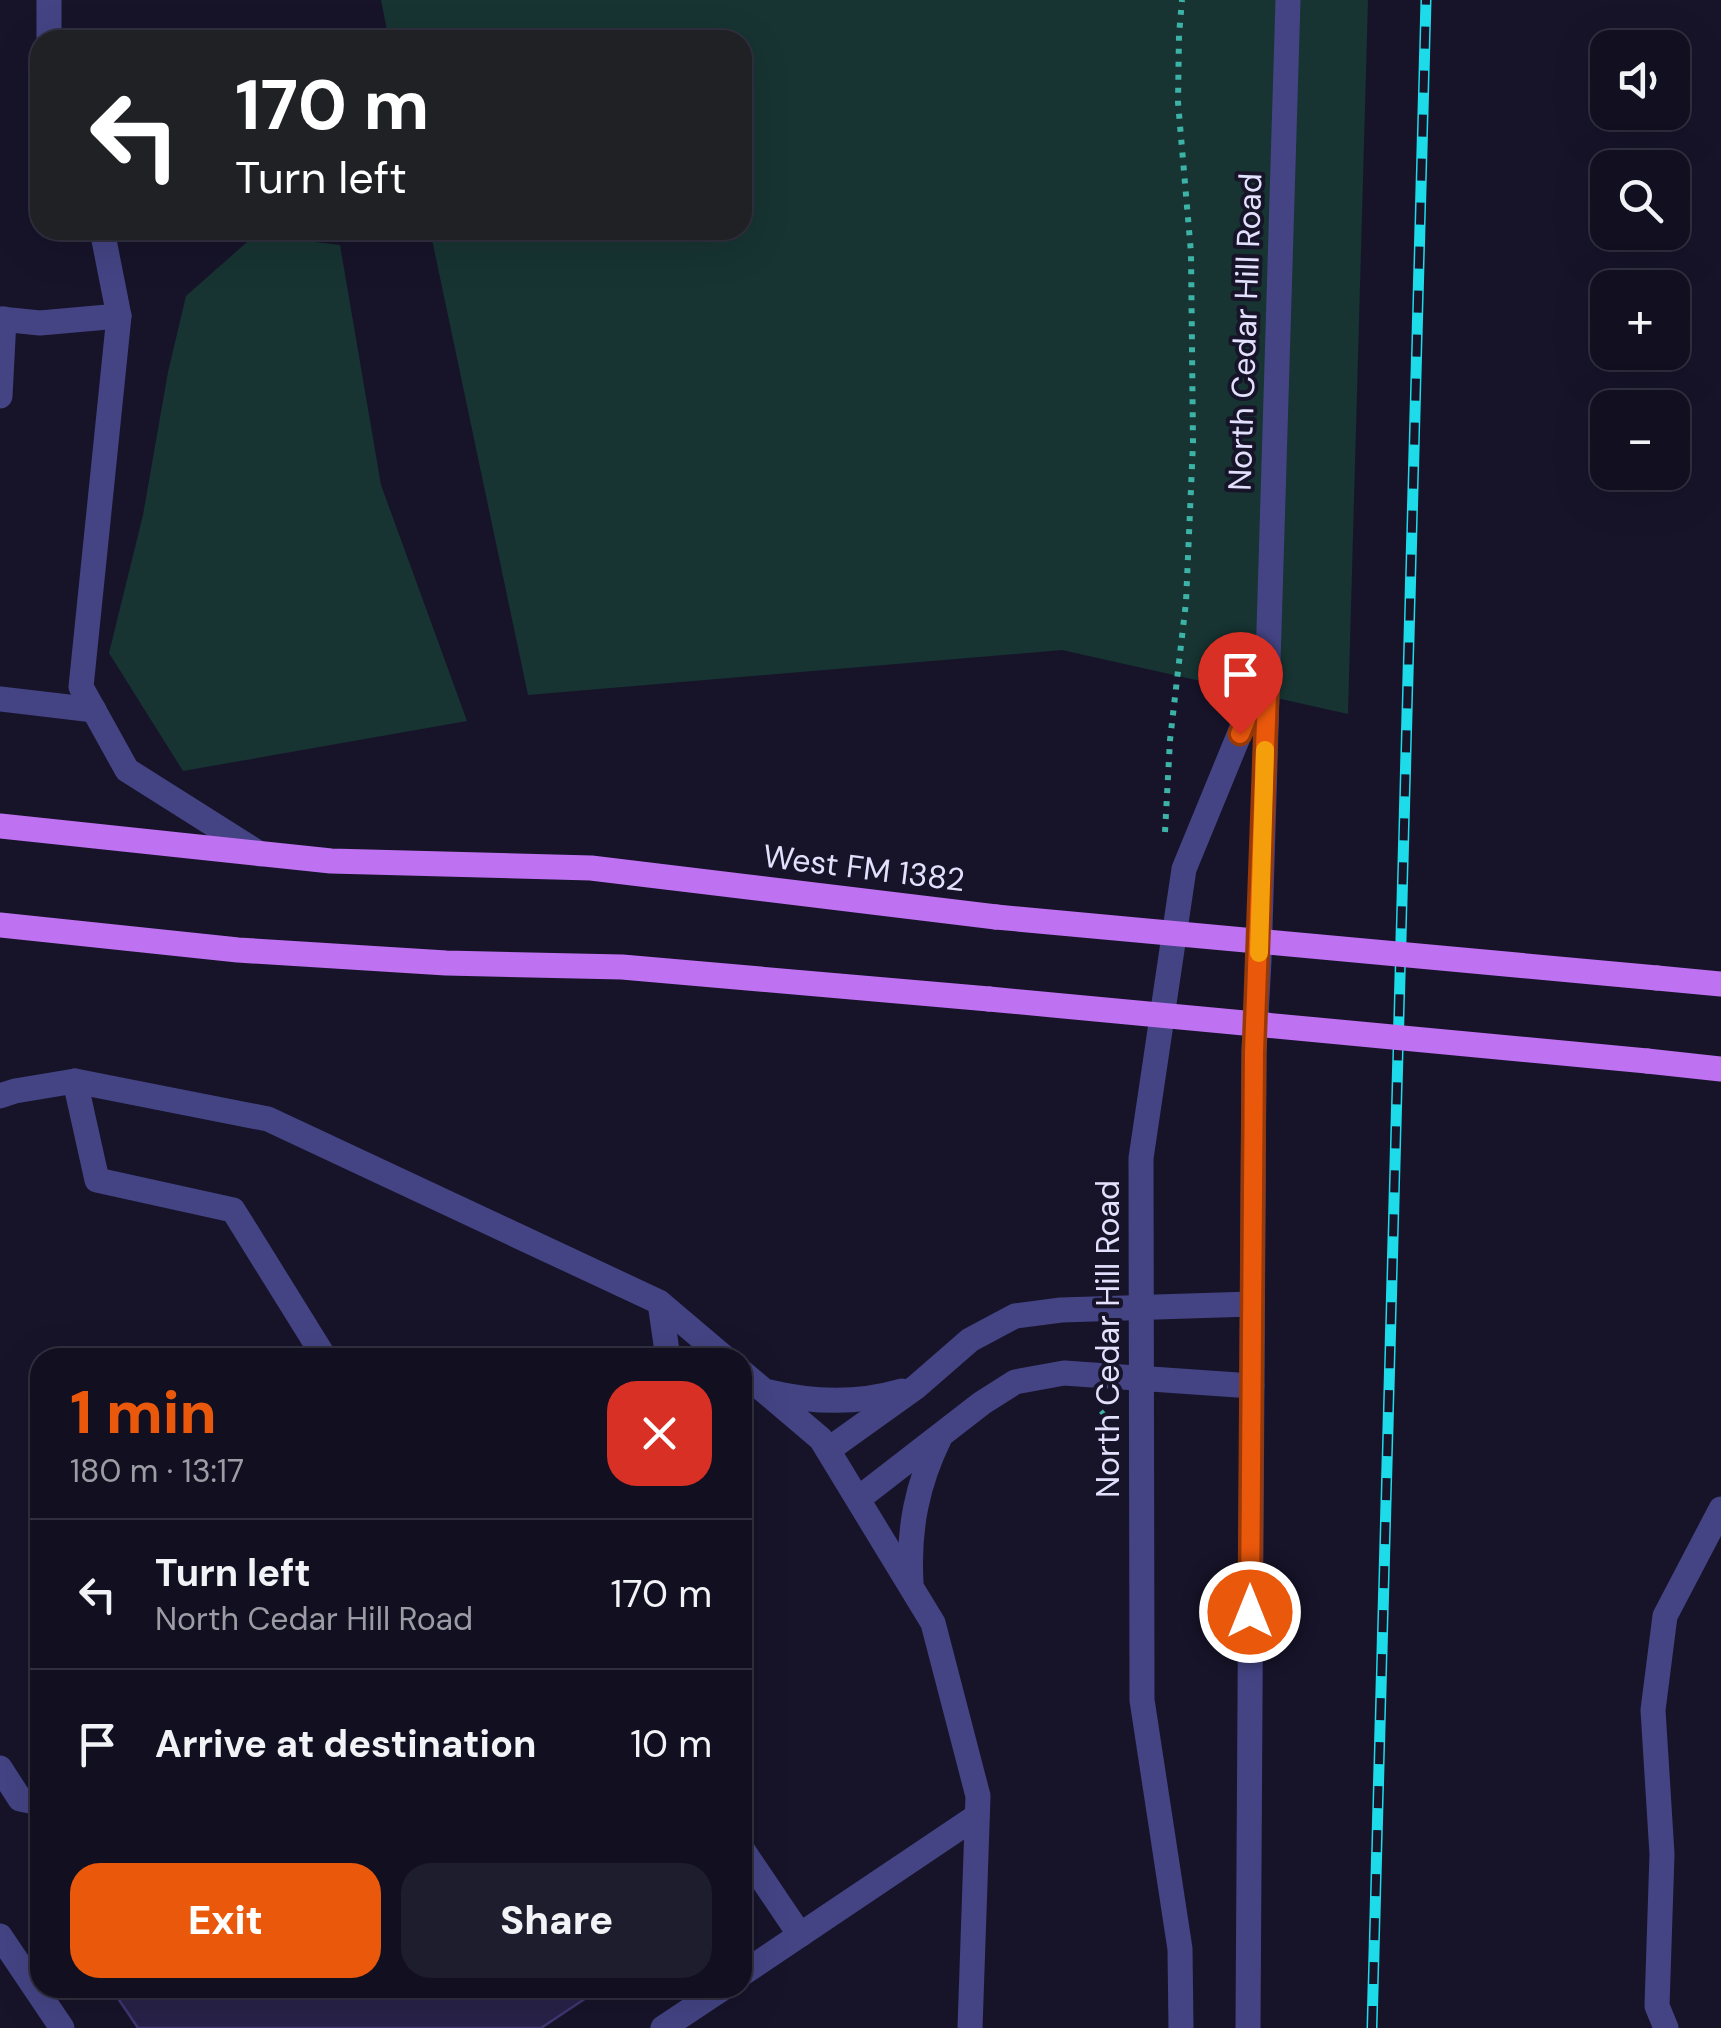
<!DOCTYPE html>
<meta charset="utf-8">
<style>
body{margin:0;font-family:"DM Sans",sans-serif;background:#1e1d2d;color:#f1f3f6;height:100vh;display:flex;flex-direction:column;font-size:38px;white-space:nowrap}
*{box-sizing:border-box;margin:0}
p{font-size:32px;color:#9c9ca5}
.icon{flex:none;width:55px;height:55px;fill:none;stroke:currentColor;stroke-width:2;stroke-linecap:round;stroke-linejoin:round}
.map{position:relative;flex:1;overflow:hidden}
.panel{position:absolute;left:30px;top:1348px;width:722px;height:650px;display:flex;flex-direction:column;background:#110f20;border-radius:30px;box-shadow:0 10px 40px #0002,0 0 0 2px #302f3e}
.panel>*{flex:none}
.hud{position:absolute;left:30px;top:30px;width:722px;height:210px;border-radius:30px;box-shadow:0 10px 40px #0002,0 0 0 2px #302f3e;background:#202124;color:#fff;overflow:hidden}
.controls{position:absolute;left:1590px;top:30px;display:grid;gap:20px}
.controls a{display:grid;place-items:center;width:100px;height:100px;border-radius:20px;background:#110f20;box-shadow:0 10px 40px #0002,0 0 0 2px #302f3e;font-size:50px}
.pin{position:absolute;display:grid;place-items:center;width:85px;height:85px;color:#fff;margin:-102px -42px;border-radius:50% 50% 50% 0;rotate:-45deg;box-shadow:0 0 10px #0007}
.pin .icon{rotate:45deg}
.me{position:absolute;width:110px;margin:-55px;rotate:0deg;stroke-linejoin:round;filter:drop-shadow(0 0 8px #0008)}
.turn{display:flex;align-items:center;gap:35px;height:210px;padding:0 40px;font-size:45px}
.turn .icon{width:130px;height:130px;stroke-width:2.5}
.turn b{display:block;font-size:70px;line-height:85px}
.round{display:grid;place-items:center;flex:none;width:105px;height:105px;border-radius:30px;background:#1e1d2d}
.headline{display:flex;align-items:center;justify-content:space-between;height:170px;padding:0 40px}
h1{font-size:60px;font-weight:800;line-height:75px;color:#ea580c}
.button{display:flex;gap:20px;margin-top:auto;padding:20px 40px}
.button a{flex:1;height:115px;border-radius:30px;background:#ea580c;color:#fff;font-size:40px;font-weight:800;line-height:115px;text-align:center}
.button a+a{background:#1e1d2d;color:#f1f3f6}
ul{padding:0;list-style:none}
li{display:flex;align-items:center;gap:30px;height:150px;padding:0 40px;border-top:2px solid #302f3e}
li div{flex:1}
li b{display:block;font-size:38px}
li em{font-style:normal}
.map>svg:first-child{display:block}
.green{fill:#173432}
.building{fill:#292249;stroke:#403673;stroke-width:2.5}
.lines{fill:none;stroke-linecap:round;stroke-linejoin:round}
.path{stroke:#3db3a8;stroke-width:6;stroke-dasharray:5 8;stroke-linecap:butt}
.minor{stroke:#444485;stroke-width:25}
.major{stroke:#be72f2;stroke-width:25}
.rail-casing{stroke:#1edbea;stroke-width:11}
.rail{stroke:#17142a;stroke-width:8;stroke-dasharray:22;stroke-linecap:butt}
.major-bridge{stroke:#be72f2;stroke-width:25}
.route-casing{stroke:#983908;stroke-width:25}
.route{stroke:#ea580c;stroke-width:18}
.slow{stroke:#f59e0b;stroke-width:18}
.labels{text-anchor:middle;stroke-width:8;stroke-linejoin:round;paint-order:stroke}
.street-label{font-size:32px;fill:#e2e0fc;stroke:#17142a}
</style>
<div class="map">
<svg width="1721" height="2028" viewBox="0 0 1721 2028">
<rect width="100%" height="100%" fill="#17142a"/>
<g class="green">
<polygon points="381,0 1368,0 1348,714 1062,650 528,695 430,230 742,230 742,40 389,40"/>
<polygon points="255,235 340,245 381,485 467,721 183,771 109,653 143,515 168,372 186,296"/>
</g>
<polygon class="building" points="111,1988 601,1988 541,2028 138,2028"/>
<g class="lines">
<g class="path">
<polyline points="1165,832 1170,740 1186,602 1193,443 1191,253 1178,102 1179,35 1182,0"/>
<polyline points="1101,1415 1109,1408"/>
</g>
<g class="minor">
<polyline points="49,40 49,0"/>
<polyline points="102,230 119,316 81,687 127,770 260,854"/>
<polyline points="0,319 40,323 119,316"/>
<polyline points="0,396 4,319"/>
<polyline points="0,699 94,710"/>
<polyline points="75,1081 97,1180 233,1210 325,1358"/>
<polyline points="0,1096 15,1091 75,1081 268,1119 659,1302 725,1358"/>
<polyline points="660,1303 668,1358"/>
<polyline points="742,1372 821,1439 933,1623 978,1796 970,2028"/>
<path d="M 769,1392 C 814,1403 857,1404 902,1391"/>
<polyline points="828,1450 916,1387 970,1340 1015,1316 1061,1310 1252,1304"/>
<polyline points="858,1499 982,1403 1015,1382 1064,1373 1252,1386"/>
<path d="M 911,1582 C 908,1529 917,1484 940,1437"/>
<polyline points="0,1768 20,1799 40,1803"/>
<polyline points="742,1849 800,1935"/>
<polyline points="0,1936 62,2028"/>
<polyline points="742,1974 977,1816"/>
<polyline points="663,2028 723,1988"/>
<polyline points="1181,2028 1180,1949 1142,1700 1141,1158 1184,869 1260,684"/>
<polyline points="1248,2028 1254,1052 1259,961 1288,0"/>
<polyline points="1666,2028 1657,2006 1662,1854 1653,1710 1665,1616 1721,1509"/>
</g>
<g class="major">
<polyline points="0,826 331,861 591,868 996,917"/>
<polyline points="0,925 238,950 446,963 622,967 989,999"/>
<polyline points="1657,978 1721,984"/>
<polyline points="1647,1061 1721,1069"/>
</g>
<g class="rail-casing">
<polyline id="rail" points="1372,2028 1426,0"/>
</g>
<use href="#rail" class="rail"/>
<g class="major-bridge">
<polyline points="996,917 1657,978"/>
<polyline points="989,999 1647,1061"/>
</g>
</g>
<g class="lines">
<g class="route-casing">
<polyline id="route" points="1240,734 1268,666 1254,1052 1250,1612"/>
</g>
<use href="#route" class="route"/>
<polyline class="slow" points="1259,953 1265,750"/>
</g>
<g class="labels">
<g class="street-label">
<text transform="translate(1245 332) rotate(-88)" y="11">North Cedar Hill Road</text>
<text transform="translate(864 868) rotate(7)" y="11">West FM 1382</text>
<text transform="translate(1108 1339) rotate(-90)" y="11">North Cedar Hill Road</text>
</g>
</g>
</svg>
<div class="controls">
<a><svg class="icon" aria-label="sound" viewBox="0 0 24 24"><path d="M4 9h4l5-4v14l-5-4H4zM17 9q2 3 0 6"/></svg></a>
<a><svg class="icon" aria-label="search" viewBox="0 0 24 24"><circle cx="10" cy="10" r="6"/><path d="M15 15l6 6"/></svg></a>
<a>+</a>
<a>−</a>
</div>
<div class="pin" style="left:1240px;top:734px;background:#d93025"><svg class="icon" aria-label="arrive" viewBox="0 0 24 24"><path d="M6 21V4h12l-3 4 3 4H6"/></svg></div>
<svg class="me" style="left:1250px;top:1612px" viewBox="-20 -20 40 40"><circle r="17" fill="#ea580c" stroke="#fff" stroke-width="3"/><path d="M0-11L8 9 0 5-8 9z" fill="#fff"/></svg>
<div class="hud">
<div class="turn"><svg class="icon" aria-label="left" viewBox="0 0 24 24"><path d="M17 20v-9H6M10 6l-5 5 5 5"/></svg><div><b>170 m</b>Turn left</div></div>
</div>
<section class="panel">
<div class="headline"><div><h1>1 min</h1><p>180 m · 13:17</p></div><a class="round" style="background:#d93025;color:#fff"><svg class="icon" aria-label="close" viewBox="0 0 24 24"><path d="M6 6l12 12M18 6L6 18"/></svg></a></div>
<ul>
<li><svg class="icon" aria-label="left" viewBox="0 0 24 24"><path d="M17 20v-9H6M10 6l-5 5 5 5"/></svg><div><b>Turn left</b><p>North Cedar Hill Road</p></div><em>170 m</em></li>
<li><svg class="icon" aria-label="arrive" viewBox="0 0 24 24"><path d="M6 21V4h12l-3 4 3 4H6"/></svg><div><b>Arrive at destination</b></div><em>10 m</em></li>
</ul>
<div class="button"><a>Exit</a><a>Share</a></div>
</section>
</div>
